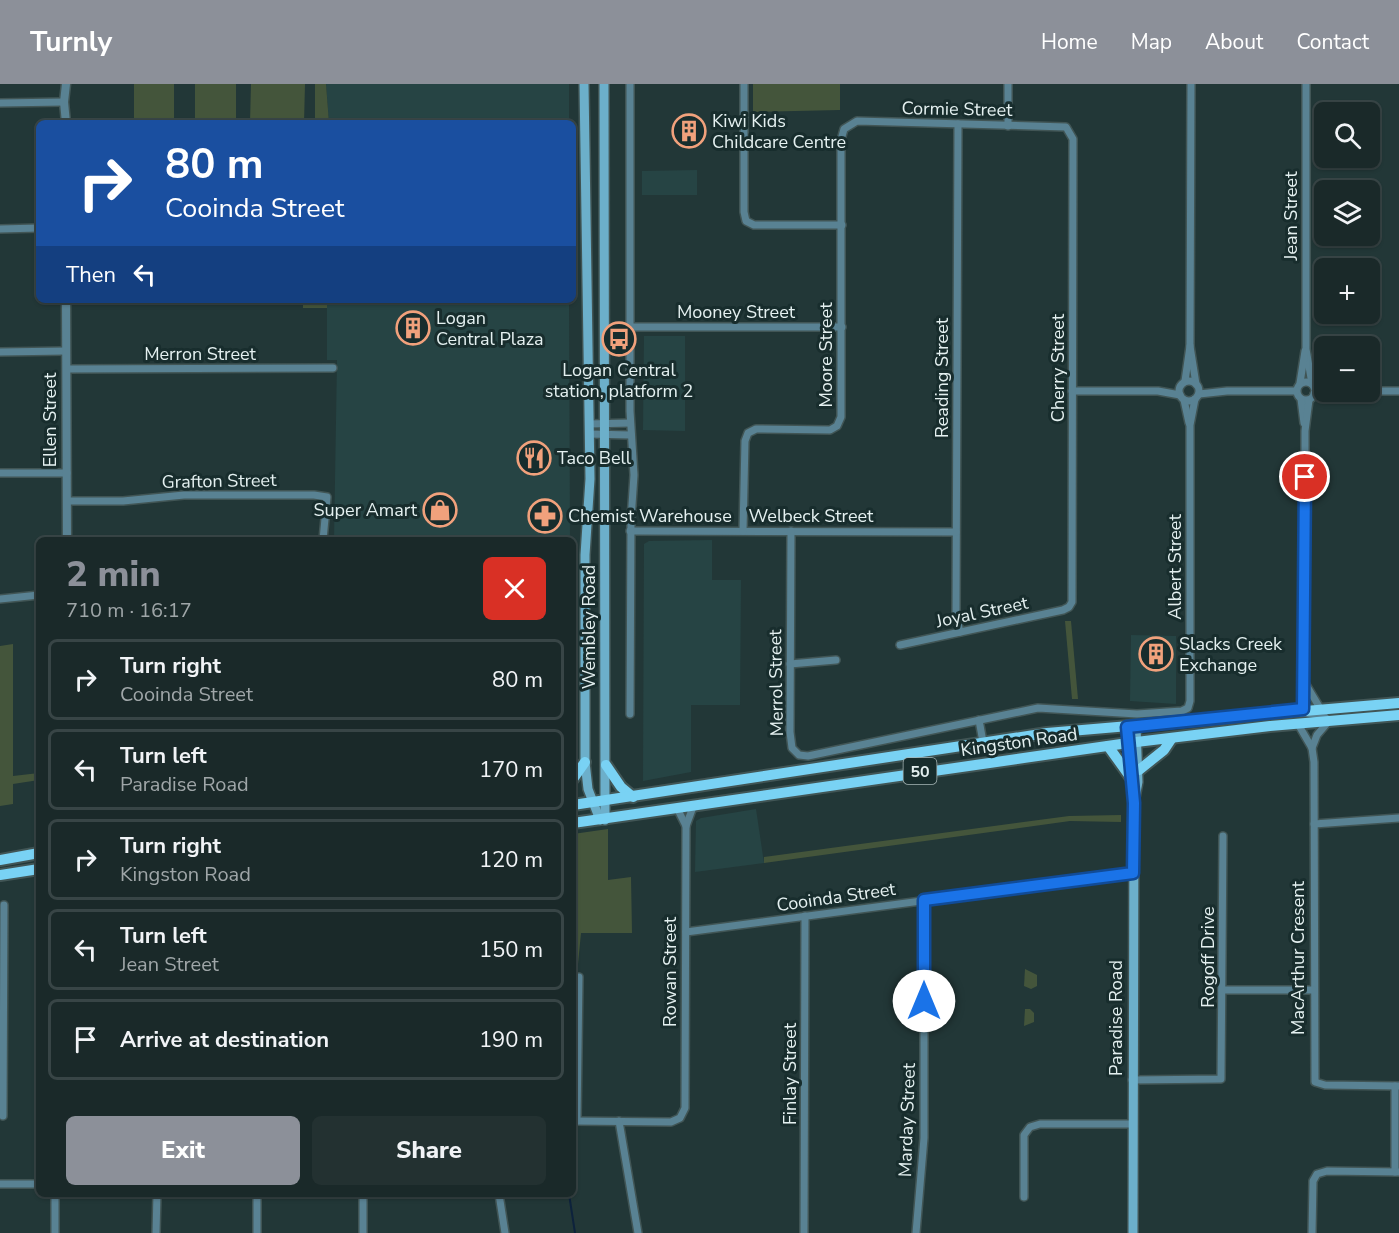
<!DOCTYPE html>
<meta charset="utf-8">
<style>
body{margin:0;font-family:"Nunito Sans",sans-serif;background:#233131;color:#f1f3f6;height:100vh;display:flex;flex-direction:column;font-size:22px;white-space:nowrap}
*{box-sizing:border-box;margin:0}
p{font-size:20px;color:#9fa6a8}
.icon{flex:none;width:33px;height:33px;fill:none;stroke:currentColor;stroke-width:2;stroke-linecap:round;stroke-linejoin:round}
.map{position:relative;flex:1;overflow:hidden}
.drawer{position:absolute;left:36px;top:453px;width:540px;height:660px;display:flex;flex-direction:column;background:#1a2929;border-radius:9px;box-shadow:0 2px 4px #0004,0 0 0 2px #384546}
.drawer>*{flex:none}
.guide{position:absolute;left:36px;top:36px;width:540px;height:183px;border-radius:9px;box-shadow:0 2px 4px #0004,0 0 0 2px #384546;background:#1a4fa0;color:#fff;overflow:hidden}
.fabs{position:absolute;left:1314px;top:18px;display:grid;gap:12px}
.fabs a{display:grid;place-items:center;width:66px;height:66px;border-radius:9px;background:#1a2929;box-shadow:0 2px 4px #0004,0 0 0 2px #384546;font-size:30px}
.pin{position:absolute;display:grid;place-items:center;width:51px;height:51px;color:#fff;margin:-26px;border:3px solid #fff;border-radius:50%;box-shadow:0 2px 6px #0007}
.me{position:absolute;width:66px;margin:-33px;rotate:0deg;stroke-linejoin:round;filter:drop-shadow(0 0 4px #0008)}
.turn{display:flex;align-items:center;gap:21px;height:126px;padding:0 30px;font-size:27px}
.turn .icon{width:78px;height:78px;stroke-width:2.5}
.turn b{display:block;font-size:42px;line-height:51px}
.then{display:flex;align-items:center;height:57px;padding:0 30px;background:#0003;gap:12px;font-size:22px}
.round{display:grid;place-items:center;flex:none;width:63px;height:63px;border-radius:9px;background:#233131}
.summary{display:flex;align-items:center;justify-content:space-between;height:102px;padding:0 30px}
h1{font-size:36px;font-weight:800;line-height:45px;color:#8c9099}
.cta{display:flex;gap:12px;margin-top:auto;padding:12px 30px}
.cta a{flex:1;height:69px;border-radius:9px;background:#8c9099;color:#fff;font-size:24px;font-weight:800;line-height:69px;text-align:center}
.cta a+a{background:#233131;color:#f1f3f6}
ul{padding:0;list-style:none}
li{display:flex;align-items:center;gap:18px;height:81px;margin:0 12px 9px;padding:0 18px;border:3px solid #384546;border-radius:9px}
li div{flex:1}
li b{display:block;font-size:22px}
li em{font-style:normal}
header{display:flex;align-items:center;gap:36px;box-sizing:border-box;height:84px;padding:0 30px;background:#8c9099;color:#fff}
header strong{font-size:28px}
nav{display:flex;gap:33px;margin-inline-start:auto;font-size:21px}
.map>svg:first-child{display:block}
.built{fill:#264444}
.green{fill:#44553b}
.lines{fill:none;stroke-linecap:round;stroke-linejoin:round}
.stream{stroke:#0d223c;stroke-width:2}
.minor-casing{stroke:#415555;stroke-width:10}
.tertiary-casing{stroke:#415555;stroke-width:11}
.secondary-casing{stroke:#415555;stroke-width:12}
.primary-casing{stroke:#415555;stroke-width:14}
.minor{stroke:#598293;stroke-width:7}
.tertiary{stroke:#598293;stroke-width:8}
.secondary{stroke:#6cafca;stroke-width:9}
.primary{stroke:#79d2f4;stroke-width:10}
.route-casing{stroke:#114b97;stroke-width:15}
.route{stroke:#1a73e8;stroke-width:10}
.labels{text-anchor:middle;stroke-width:6;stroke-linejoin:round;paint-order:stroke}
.shield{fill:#182d2d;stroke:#a7b6b6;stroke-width:1.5}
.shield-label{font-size:16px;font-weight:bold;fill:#e4f0f0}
.street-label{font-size:18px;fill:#e4f0f0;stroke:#182d2d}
.poi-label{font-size:18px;fill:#e4f0f0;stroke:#182d2d;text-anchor:start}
</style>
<header>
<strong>Turnly</strong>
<nav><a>Home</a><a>Map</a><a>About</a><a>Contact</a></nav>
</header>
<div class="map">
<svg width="1399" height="1149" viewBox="0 0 1399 1149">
<rect width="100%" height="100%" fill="#223737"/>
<g class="built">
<polygon points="326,0 569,0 569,39 329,39"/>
<polygon points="697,86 697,111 642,111 642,87"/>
<polygon points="327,216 569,216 570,456 334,456 337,276 327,276"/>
<polygon points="644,252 685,252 685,347 643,346"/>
<polygon points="712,456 712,496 741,496 740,621 691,621 691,688 643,697 644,460 649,457"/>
<polygon points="1131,551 1176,552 1176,620 1130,617"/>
<polygon points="756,725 764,779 695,788 696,737 701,734"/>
</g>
<g class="green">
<polygon points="134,0 174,0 174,34 134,35"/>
<rect x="195" y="0" width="41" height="34"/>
<polygon points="251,0 305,0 304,39 250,39"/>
<polygon points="315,0 326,0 329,39 315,39"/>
<polygon points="753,0 840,0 840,26 753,28"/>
<rect x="303" y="216" width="24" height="8"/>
<polygon points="1065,537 1071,537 1078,615 1072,615"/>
<polygon points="13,560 13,692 39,689 39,696 13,700 13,720 0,722 0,562"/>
<polygon points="1121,731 1121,738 1070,737 764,779 764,773 1069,732"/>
<polygon points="608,745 608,796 631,793 632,849 581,849 578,880 573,879 575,850 573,849 573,750"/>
<polygon points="1025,885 1037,891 1037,902 1031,905 1024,902"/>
<polygon points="1025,925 1030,925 1034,929 1034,938 1024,942"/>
</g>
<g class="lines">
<polyline class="stream" points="569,1110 575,1149"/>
<g class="minor-casing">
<g id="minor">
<polyline points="744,0 744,128 746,137 754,141 842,141"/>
<polyline points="1008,0 1008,42"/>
<polyline points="1191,0 1190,262 1196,300"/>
<polyline points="1306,0 1306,265 1312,300"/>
<polyline points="0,19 64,18"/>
<polyline points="958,40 956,531 960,548"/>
<polyline points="0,145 39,144"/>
<polyline points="630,243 842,243"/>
<polyline points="0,268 66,267"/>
<polyline points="67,285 333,284"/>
<circle cx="1189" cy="307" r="10"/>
<polyline points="1185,297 1190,262"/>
<circle cx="1306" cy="307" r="9"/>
<polyline points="1300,299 1305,267"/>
<polyline points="1314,303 1324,305"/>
<polyline points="1072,307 1158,307 1180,311"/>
<polyline points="1370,307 1399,307"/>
<polyline points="1199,310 1227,307 1296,307"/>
<polyline points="1314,310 1336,308"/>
<polyline points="1301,315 1304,339"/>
<polyline points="1184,316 1189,339"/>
<polyline points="1309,316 1305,347 1305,599 1302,606 1305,629 1323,631 1329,637 1317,651 1312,664"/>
<polyline points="589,340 630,339"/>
<polyline points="589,350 631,351"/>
<polyline points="0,389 67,389"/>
<polyline points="67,417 123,417 184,411 314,411 327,413 323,456"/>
<polyline points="630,447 956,448"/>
<polyline points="743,447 745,357 748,349 756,345 830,346 837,342 841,333 841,56 844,45 857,37 1066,43 1073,55 1072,518 1069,523 1063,526 900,561"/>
<polyline points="791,447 790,648 792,664 799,671 808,672 1038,624 1137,630 1182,627 1188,624 1190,617 1190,341 1195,315"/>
<polyline points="0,515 39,511"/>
<polyline points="790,580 836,576"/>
<polyline points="1305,599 1320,624"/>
<polyline points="630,630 631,436 634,391 630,327 630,0"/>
<polyline points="979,636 983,658"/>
<polyline points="1298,640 1312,664 1314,678 1315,998 1325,1001 1399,1002"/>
<polyline points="678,726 686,742"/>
<polyline points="1314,740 1399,734"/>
<polyline points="686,848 1133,789"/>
<polyline points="1222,906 1313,906"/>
<polyline points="1132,996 1221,995 1223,752"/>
<polyline points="1395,1002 1395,1088"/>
<polyline points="3,1032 4,821"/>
<polyline points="573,1037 671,1038 680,1034 685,1024 686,742 693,723"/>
<polyline points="577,1037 579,893"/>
<polyline points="619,1037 638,1149"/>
<polyline points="0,1100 39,1100"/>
<polyline points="55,1110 55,1149"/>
<polyline points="257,1110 257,1149"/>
<polyline points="499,1110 505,1149"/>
<polyline points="1024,1113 1024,1051 1030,1043 1040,1040 1133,1040"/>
<polyline points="156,1149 157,1110"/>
<polyline points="363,1149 363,1110"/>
<polyline points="804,1149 805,832"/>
<polyline points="916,1149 924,1054 924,816"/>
<polyline points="1312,1149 1313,1097 1317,1090 1327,1087 1399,1088"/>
</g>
</g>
<g class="tertiary-casing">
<g id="tertiary">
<polyline points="66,39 64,18 66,0"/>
<polyline points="66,216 67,456"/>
</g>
</g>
<g class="secondary-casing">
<g id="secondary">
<polyline points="584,0 590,395 585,471 585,678 588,705 600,736"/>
<polyline points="604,0 605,736"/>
<polyline points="1127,643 1134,719 1133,1149"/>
<polyline points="1134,719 1138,698 1136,642"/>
</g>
</g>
<g class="primary-casing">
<g id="primary">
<polyline points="1108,662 1131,694"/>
<polyline points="606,681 621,703 633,713"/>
<polyline points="1139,686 1164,666 1172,654"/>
<polyline points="573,695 585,678"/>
<polyline points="573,721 1047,649 1399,619"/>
<polyline points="573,739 1128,659 1270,642 1399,631"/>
<polyline points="0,776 39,769"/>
<polyline points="0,791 39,785"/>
</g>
</g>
<use href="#minor" class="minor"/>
<use href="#tertiary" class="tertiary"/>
<use href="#secondary" class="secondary"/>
<use href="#primary" class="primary"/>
</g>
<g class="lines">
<g class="route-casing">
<polyline id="route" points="924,917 924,816 1133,789 1134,719 1127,643 1303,625 1305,393"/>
</g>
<use href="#route" class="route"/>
</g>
<defs>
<g id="building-ring" transform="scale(1.725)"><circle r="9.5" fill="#182d2d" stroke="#f1a17c" stroke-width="1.5"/><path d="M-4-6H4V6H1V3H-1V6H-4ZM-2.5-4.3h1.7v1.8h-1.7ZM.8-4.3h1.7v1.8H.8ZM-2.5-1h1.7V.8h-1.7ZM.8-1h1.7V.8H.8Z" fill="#f1a17c"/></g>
<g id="bus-ring" transform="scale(1.725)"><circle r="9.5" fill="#182d2d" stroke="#f1a17c" stroke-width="1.5"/><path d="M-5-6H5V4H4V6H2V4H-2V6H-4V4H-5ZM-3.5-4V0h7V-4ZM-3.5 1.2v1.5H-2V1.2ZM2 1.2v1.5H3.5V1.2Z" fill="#f1a17c"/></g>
<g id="restaurant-ring" transform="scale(1.725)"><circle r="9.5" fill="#182d2d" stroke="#f1a17c" stroke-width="1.5"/><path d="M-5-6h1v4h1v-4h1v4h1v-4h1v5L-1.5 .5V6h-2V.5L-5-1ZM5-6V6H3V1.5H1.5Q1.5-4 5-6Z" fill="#f1a17c"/></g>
<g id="shop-ring" transform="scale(1.725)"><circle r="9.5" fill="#182d2d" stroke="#f1a17c" stroke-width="1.5"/><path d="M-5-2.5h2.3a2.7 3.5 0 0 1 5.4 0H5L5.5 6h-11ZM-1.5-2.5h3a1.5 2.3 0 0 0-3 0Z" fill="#f1a17c"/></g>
<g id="pharmacy-ring" transform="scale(1.725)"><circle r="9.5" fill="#182d2d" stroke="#f1a17c" stroke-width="1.5"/><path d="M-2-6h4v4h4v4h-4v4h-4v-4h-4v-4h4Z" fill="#f1a17c"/></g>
</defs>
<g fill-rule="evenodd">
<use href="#building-ring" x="689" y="47"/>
<use href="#building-ring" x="413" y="244"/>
<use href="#bus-ring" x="619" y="255"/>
<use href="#restaurant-ring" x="534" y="374"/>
<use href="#shop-ring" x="440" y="426"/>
<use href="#pharmacy-ring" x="545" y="432"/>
<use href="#building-ring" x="1156" y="570"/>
</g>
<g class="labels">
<rect class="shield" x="903.5" y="674" width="33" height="26" rx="4.5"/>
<g class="shield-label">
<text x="920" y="693">50</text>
</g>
<g class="street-label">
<text transform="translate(957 25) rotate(1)" y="6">Cormie Street</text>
<text transform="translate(1291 132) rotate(-90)" y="6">Jean Street</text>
<text x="736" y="234">Mooney Street</text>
<text x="200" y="276">Merron Street</text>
<text transform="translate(826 271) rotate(-90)" y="6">Moore Street</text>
<text transform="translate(1058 284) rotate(-90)" y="6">Cherry Street</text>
<text transform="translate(942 294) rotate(-90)" y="6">Reading Street</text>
<text transform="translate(50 336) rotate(-90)" y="6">Ellen Street</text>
<text transform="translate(219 397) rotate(-1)" y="6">Grafton Street</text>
<text x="811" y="438">Welbeck Street</text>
<text transform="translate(1175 483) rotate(-90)" y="6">Albert Street</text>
<text transform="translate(982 528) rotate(-12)" y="6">Joyal Street</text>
<text transform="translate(589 543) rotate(-90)" y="6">Wembley Road</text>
<text transform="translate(776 599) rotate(-91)" y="6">Merrol Street</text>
<text transform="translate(1019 658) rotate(-8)" y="6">Kingston Road</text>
<text transform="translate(836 813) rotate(-8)" y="6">Cooinda Street</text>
<text transform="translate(1208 873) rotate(-90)" y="6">Rogoff Drive</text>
<text transform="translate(1298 874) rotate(-90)" y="6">MacArthur Cresent</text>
<text transform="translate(670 888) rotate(-90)" y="6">Rowan Street</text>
<text transform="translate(1116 934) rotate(-90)" y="6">Paradise Road</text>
<text transform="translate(790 990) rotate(-90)" y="6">Finlay Street</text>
<text transform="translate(907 1036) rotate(-88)" y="6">Marday Street</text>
</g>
<g class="poi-label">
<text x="712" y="43">Kiwi Kids<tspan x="712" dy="21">Childcare Centre</tspan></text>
<text x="436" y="240">Logan<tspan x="436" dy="21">Central Plaza</tspan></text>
<text x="619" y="292" text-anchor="middle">Logan Central<tspan x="619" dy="21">station, platform 2</tspan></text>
<text x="557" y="380">Taco Bell</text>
<text x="417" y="432" text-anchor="end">Super Amart</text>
<text x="568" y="438">Chemist Warehouse</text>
<text x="1179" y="566">Slacks Creek<tspan x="1179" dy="21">Exchange</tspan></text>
</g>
</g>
</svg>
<div class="fabs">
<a><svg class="icon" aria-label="search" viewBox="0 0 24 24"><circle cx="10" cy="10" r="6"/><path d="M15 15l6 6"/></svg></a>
<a><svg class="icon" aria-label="layers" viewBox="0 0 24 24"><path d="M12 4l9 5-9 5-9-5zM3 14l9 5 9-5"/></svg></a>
<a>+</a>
<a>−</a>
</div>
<div class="pin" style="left:1305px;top:393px;background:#d93025"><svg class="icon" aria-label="arrive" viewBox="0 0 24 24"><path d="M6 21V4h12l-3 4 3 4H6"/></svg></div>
<svg class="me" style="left:924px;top:917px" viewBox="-20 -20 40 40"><circle r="19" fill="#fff"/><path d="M0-13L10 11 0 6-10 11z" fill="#1a73e8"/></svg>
<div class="guide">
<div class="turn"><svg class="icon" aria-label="right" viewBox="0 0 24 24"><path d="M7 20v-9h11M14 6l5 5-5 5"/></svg><div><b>80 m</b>Cooinda Street</div></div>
<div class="then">Then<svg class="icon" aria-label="left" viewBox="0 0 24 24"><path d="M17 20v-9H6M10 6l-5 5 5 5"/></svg></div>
</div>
<section class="drawer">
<div class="summary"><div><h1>2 min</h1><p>710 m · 16:17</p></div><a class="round" style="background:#d93025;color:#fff"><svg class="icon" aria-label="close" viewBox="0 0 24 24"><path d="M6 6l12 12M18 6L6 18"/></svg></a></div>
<ul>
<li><svg class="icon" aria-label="right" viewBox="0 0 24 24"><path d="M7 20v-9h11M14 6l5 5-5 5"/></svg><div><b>Turn right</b><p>Cooinda Street</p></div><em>80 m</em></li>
<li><svg class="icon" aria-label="left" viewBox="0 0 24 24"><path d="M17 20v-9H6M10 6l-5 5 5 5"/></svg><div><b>Turn left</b><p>Paradise Road</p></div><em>170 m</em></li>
<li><svg class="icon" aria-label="right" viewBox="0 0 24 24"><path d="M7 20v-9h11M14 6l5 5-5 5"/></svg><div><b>Turn right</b><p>Kingston Road</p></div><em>120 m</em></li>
<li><svg class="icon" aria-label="left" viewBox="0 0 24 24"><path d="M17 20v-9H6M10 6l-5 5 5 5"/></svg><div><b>Turn left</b><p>Jean Street</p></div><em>150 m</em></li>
<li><svg class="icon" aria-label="arrive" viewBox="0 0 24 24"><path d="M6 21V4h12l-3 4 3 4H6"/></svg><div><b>Arrive at destination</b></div><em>190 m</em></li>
</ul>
<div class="cta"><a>Exit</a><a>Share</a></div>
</section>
</div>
